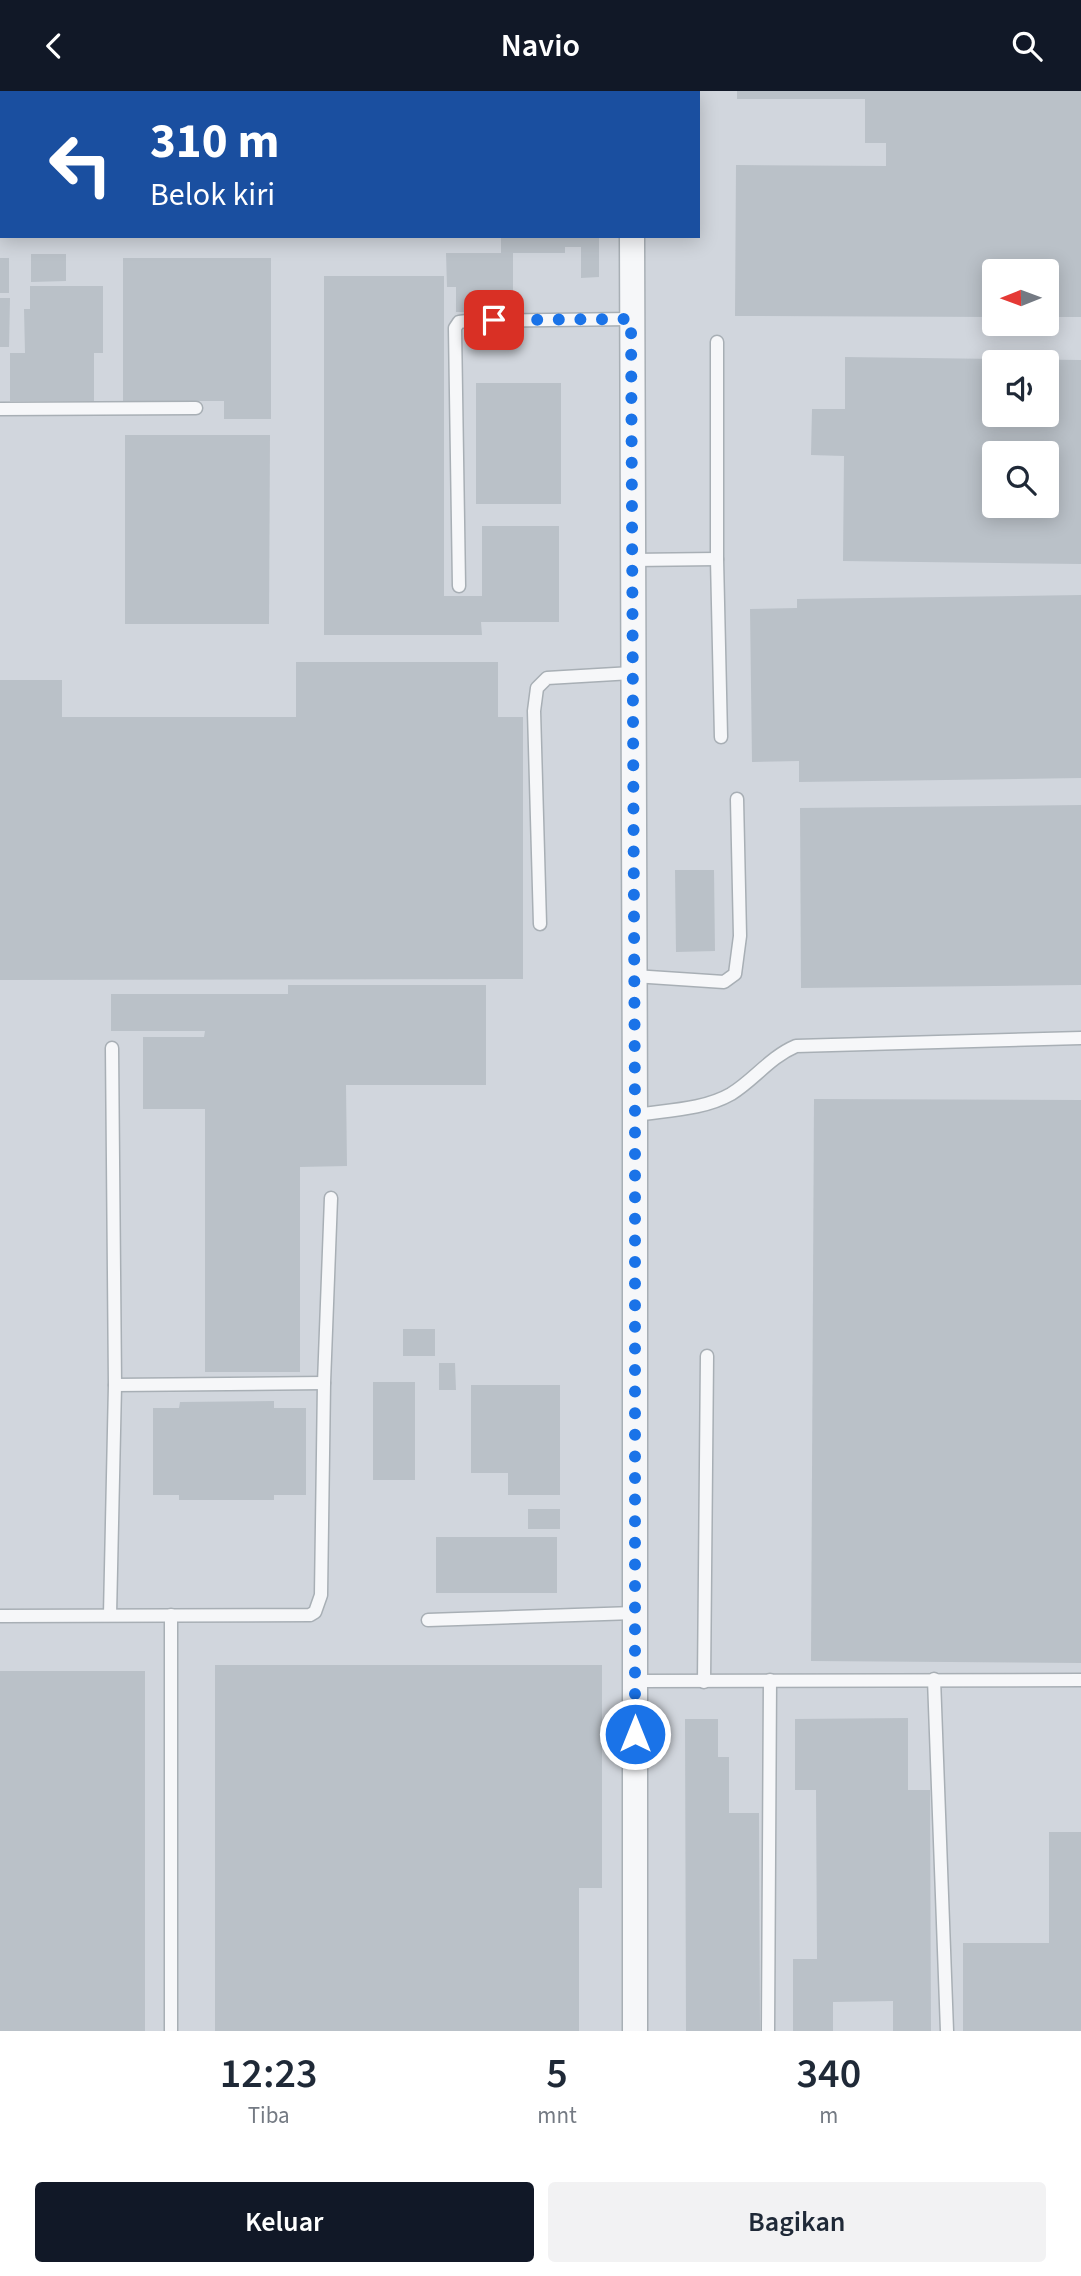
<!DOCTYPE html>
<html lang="id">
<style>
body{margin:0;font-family:"Source Sans 3",sans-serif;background:#f2f2f3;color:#1f2937;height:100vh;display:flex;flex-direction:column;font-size:26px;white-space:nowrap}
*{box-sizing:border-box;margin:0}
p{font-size:23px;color:#747a83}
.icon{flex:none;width:38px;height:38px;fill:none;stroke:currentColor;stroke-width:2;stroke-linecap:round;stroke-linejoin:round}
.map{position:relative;height:1940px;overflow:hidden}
.drawer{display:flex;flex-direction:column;background:#fff;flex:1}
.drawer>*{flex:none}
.hud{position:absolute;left:0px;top:0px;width:700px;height:147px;box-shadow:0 4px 18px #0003;background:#1a4fa0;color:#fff;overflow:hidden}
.needle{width:46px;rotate:269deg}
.buttons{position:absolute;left:982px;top:168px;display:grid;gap:14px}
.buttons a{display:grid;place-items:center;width:77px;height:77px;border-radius:7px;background:#fff;box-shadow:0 4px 18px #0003;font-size:35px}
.pin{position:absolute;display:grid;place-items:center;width:60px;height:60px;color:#fff;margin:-30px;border-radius:14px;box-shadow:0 4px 10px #0006}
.me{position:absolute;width:77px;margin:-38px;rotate:0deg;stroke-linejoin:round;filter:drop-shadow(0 0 5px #0008)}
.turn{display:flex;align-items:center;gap:24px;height:147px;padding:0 35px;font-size:32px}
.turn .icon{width:91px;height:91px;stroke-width:2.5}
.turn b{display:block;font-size:49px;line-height:60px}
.eta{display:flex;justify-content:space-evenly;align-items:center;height:119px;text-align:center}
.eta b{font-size:42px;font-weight:600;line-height:49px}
.action{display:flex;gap:14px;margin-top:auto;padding:14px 35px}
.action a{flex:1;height:80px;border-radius:7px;background:#111827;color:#fff;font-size:28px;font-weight:600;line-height:80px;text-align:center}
.action a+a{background:#f2f2f3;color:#1f2937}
header{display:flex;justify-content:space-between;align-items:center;height:91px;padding:0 35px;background:#111827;color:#fff;font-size:32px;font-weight:600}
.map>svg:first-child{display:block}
.built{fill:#d1d6dd;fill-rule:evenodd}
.building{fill:#bac1c8;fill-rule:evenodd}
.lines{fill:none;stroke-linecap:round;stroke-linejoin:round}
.service-casing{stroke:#a8afb5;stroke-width:15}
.minor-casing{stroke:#a8afb5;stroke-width:27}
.service{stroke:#f6f7f9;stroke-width:12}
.minor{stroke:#f6f7f9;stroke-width:24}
.route{stroke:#1a73e8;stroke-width:12;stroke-dasharray:0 21.6}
</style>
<header><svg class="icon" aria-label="back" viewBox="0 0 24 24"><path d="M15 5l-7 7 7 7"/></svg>Navio<svg class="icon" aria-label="search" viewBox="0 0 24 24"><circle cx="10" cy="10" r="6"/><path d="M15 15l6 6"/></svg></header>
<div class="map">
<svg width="1081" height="1940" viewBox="0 0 1081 1940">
<rect width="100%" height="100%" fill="#e3e7eb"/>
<path class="built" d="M 0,0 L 1081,0 L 1081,1940 L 0,1940 ZM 2,2 L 698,2 L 698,145 L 2,145 ZM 994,180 L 1046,180 L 1046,233 L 994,233 ZM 994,271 L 1046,271 L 1046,324 L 994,324 ZM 994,362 L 1046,362 L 1046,415 L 994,415 Z"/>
<g class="building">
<polygon points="737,0 1081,0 1081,226 1046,226 1046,180 994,180 994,226 735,225 736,74 886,75 886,52 865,52 865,8 737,8"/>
<polygon points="501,145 599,145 599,186 581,187 581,156 565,156 565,162 513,162 513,221 456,221 456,196 447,196 446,162 501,162"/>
<polygon points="31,163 66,163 66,190 31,191"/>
<rect x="0" y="167" width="9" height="35"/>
<polygon points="123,167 271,167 271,328 224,328 224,310 123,310"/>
<polygon points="324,185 444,185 444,505 482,505 482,435 559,435 559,531 481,531 482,544 324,544"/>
<polygon points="30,195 103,195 103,262 94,262 94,310 10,310 10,262 25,262 24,218 30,218"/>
<polygon points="0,207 10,207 9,256 0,256"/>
<path d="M 845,266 L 1081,269 L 1081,473 L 843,470 L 844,365 L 811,364 L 812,318 L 845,318 ZM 994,271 L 1046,271 L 1046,324 L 994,324 ZM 994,362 L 1046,362 L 1046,415 L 994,415 Z"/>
<rect x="476" y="292" width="85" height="121"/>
<polygon points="125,344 270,344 269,533 125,533"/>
<polygon points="1081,504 1081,687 799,691 799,670 752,671 750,518 797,517 797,508"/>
<polygon points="296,571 498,571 498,626 523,626 523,888 0,889 0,589 62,589 62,626 296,626"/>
<polygon points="1081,714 1081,894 801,897 800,717"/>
<polygon points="675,779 714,779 715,860 676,861"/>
<polygon points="288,894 486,894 486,994 346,994 347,1075 300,1076 300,1281 205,1281 205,1018 143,1018 143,946 204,946 205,940 111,940 111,903 288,903"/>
<polygon points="814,1008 1081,1009 1081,1572 811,1570"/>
<rect x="403" y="1238" width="32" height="27"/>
<polygon points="439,1272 455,1272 456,1299 439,1299"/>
<rect x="373" y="1291" width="42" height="98"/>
<polygon points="471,1294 560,1294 560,1404 508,1404 508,1382 471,1382"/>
<polygon points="274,1310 274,1317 306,1317 306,1404 274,1404 274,1409 179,1409 179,1404 153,1404 153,1317 179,1317 180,1311"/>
<rect x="528" y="1418" width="32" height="20"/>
<rect x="436" y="1446" width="121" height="56"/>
<polygon points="215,1574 602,1574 602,1797 579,1797 579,1940 215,1940"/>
<rect x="0" y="1580" width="145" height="360"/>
<polygon points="908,1627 908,1699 930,1699 931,1940 893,1940 893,1910 833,1911 833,1940 793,1940 793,1868 817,1868 816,1699 795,1699 795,1628"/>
<polygon points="685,1628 718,1628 718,1666 729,1666 729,1722 759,1722 760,1940 686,1940"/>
<polygon points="1049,1741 1081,1741 1081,1940 963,1940 963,1852 1049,1852"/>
</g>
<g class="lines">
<g class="service-casing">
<g id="service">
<polyline points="717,251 717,468 721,646"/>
<polyline points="0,318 196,317"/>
<polyline points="632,469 717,468"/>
<polyline points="459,495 455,237 459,231 467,230 631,228"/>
<polyline points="540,833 534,620 537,597 547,587 632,582"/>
<polyline points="634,885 724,891 735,883 740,845 737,708"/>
<path d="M 635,1024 C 667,1019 703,1019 731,1003 C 754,989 770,966 796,955 L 1081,947"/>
<polyline points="115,1294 324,1292"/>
<polyline points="110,1524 115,1294 112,957"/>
<polyline points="0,1525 310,1524 315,1521 321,1504 324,1292 331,1107"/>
<polyline points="428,1529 634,1522"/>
<polyline points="934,1588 947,1940"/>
<polyline points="635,1590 1081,1589"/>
<polyline points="704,1591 707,1265"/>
<polyline points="171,1940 171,1524"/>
<polyline points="768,1940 770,1589"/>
</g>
</g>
<g class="minor-casing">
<g id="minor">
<polyline points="634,2 634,0"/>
<polyline points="632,145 635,1024 635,1940"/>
</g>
</g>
<use href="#service" class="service"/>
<use href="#minor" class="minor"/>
</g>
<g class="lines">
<polyline class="route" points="494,229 631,228 635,1024 635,1643"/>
</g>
</svg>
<div class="buttons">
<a><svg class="needle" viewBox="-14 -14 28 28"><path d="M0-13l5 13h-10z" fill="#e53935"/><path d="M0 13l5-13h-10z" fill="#747a83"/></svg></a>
<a><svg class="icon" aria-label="sound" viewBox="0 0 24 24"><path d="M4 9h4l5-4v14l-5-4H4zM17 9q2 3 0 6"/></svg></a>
<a><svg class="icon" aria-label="search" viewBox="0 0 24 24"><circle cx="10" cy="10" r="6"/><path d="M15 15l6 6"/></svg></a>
</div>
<div class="pin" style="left:494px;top:229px;background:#d93025"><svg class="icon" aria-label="arrive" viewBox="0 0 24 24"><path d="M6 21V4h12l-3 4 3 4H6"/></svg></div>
<svg class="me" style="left:635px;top:1643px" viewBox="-20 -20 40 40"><circle r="17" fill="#1a73e8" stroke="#fff" stroke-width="3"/><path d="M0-11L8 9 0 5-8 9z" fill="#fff"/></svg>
<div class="hud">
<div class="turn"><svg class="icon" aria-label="left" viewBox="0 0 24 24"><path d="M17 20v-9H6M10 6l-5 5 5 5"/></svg><div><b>310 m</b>Belok kiri</div></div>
</div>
</div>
<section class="drawer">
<div class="eta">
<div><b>12:23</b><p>Tiba</p></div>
<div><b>5</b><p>mnt</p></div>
<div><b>340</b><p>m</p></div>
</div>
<div class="action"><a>Keluar</a><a>Bagikan</a></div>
</section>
